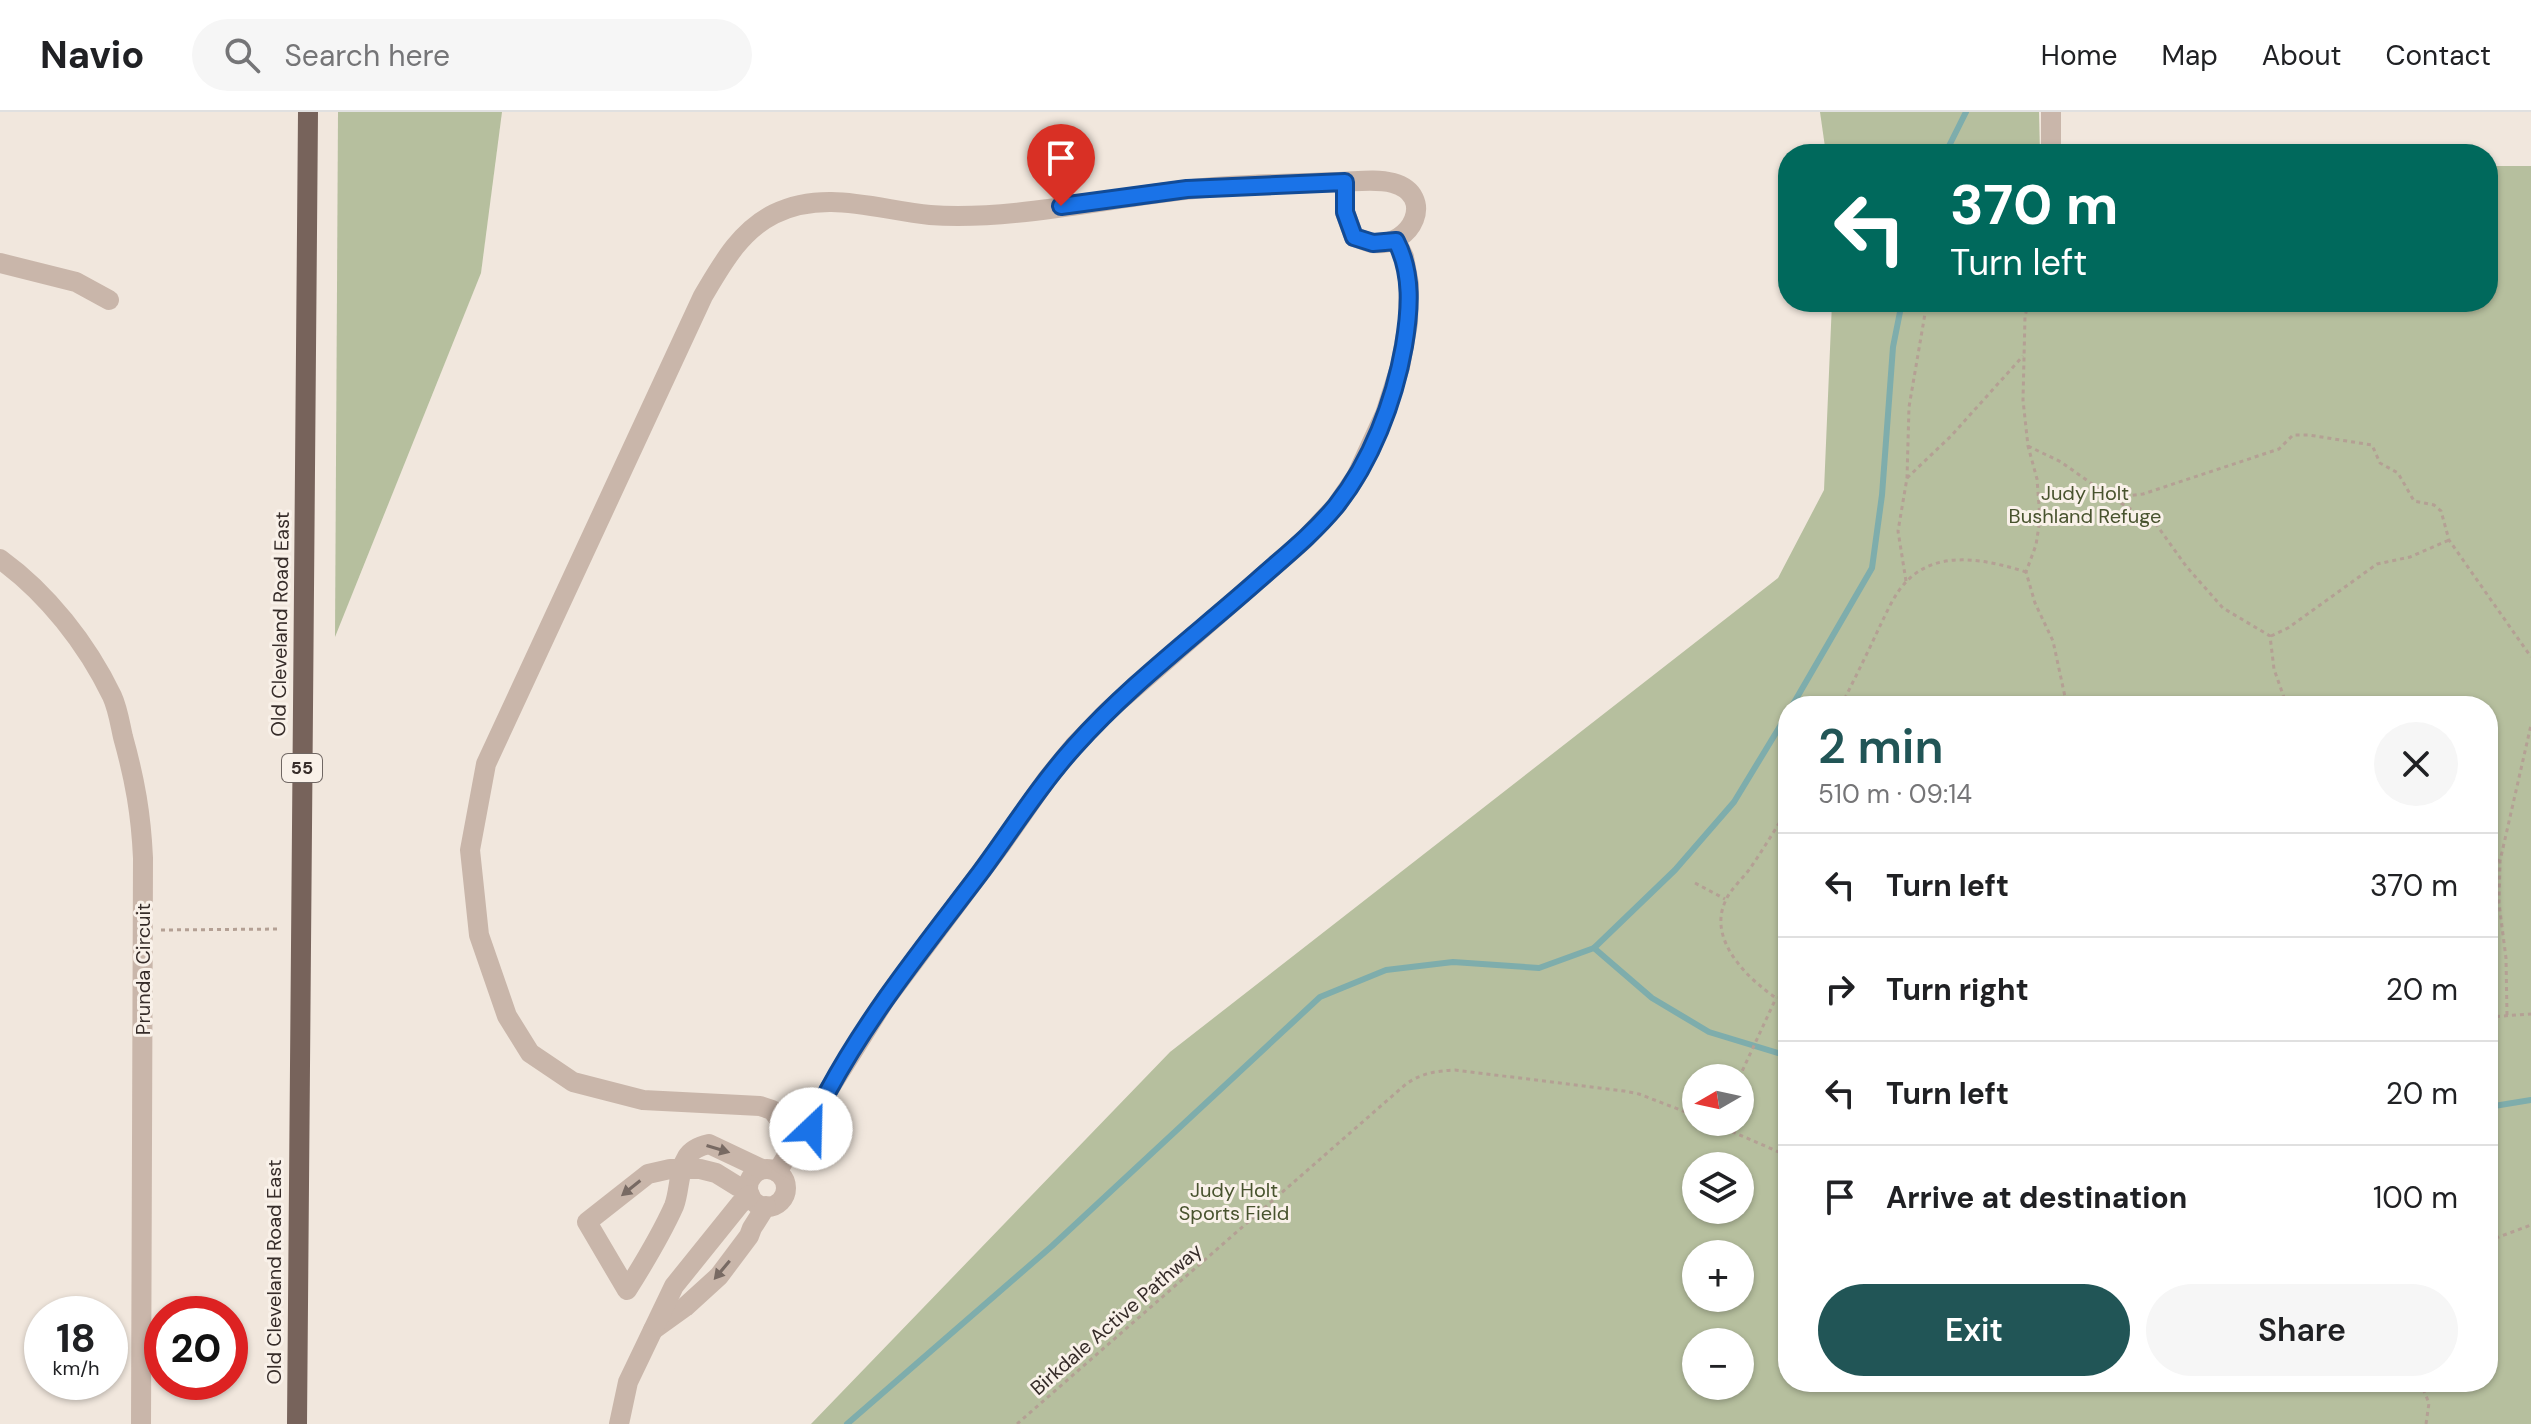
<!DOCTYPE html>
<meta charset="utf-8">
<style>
body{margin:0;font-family:"DM Sans",sans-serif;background:#f6f6f6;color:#202124;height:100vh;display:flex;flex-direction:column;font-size:30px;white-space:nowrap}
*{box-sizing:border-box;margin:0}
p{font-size:26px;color:#757577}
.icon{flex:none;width:44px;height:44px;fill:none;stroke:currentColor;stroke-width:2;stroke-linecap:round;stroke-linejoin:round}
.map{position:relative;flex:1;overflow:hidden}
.details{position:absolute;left:1778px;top:584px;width:720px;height:696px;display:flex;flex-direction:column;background:#fff;border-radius:32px;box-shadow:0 2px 6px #0004}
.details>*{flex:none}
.guide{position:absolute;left:1778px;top:32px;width:720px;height:168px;border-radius:32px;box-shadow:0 2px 6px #0004;background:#00695c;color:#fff;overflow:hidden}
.needle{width:52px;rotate:261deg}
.buttons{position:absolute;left:1682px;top:952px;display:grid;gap:16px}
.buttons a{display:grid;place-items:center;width:72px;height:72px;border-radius:50%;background:#fff;box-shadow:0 2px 6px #0004;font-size:40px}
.speed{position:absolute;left:24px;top:1184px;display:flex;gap:16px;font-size:40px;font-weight:700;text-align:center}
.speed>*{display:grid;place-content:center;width:104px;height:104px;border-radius:50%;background:#fff;box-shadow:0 2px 6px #0004;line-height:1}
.speed small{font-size:20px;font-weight:400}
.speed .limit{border:12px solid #d22;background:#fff;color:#111}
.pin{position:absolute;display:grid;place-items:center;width:68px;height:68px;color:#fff;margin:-82px -34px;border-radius:50% 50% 50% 0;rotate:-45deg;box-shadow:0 0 8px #0007}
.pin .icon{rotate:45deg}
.me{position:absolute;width:88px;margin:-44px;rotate:24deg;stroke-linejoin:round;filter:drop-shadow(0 0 6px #0008)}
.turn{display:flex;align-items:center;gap:28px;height:168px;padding:0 40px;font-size:36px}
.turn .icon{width:104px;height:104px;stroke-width:2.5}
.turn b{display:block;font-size:56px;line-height:68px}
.round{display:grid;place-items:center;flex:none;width:84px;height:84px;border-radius:42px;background:#f6f6f6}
.overview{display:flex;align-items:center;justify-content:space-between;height:136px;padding:0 40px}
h1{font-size:48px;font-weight:600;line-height:60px;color:#215556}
.action{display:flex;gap:16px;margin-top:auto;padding:16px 40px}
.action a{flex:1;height:92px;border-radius:48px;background:#215556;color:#fff;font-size:32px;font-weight:600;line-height:92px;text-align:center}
.action a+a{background:#f6f6f6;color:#202124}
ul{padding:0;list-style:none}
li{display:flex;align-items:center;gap:24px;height:104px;padding:0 40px;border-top:2px solid #e0e0e0}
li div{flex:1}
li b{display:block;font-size:30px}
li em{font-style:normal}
header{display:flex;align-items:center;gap:48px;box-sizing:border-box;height:112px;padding:0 40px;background:#fff;border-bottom:2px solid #e0e0e0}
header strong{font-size:38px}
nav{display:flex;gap:44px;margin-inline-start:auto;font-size:28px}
.search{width:560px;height:72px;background:#f6f6f6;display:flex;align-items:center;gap:20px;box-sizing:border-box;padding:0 28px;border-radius:44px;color:#757577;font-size:30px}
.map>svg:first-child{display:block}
.green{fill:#b6bf9e;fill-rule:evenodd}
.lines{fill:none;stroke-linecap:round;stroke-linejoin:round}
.stream{stroke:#7eadac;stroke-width:6}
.path{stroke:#b4a094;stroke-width:3;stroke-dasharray:4 4;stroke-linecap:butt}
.minor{stroke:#c9b6aa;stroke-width:20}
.major{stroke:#77635b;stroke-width:20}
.oneway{fill:#786a63}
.route-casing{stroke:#114b97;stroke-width:20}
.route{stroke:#1a73e8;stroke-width:14}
.labels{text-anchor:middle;stroke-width:6;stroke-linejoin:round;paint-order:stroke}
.shield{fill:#f9f1e9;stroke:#706763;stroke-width:2}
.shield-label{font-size:18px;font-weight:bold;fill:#362c29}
.park-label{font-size:20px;fill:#48532e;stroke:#f9f1e9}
.street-label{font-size:20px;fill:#362c29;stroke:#f9f1e9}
</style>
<header>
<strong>Navio</strong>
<div class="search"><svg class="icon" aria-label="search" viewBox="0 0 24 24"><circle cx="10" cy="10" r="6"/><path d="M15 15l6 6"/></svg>Search here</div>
<nav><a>Home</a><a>Map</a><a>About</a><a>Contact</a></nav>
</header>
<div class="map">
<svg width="2531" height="1312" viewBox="0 0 2531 1312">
<rect width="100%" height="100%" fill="#f1e7dd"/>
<g class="green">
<polygon points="338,0 502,0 481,161 335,525"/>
<polygon points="1820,0 2039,0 2040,42 1826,42"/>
<path d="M 2488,54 L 2531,54 L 2531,1312 L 811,1312 L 1170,940 L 1778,466 L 1824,378 L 1832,190 L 2488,190 ZM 1788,594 L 2488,594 L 2488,1270 L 1788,1270 ZM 1740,966 L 1740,1010 L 1696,1010 L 1696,966 ZM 1740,1054 L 1740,1098 L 1696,1098 L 1696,1054 ZM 1696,1142 L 1740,1142 L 1740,1186 L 1696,1186 ZM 1696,1230 L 1740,1230 L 1740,1274 L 1696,1274 Z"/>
</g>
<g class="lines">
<g class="stream">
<polyline points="1945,42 1966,0"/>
<polyline points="1792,594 1872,456 1882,383 1893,235 1902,190"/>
<polyline points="1594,836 1652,886 1709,920 1788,944"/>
<polyline points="2488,995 2531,988"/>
<polyline points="847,1312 1052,1134 1320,885 1386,858 1453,850 1539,856 1594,836 1675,758 1734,690 1788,601"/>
</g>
<g class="path">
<polyline points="2029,190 2025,204 2023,288 2028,334 2037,367 2040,407 2036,433 2026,460 2035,491 2053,529 2067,594"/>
<polyline points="2028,334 2061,350 2112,386 2143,382 2279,337 2293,323 2309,323 2372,333 2380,351 2398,361 2414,389 2434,393 2441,399 2449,428 2531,545"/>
<polyline points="1907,366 1951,324 2023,244"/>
<polyline points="2114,387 2156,412 2186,454 2223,496 2270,524 2274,557 2287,594"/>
<polyline points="1906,469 1898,419 1907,366 1909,295 1927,190"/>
<polyline points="2271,524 2288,516 2377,452 2410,445 2449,428"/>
<path d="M 1841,594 C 1854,568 1867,542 1879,516 C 1887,500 1895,480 1908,468 C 1939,437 1988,448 2026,460"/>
<path d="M 1788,697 C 1776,716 1764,736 1751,755 C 1743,767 1730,777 1725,790 C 1708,828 1747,866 1776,886 L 1788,885"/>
<polyline points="2488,744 2500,749"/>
<polyline points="1695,771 1725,787"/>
<polyline points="161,818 281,817"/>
<polyline points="2507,903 2506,846 2499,791 2500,749 2531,613"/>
<polyline points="2488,905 2531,902"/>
<polyline points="1739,966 1776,886"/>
<polyline points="1710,1010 1788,1044"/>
<polyline points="2488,1129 2531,1113"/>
<polyline points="2420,1270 2429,1291 2426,1312"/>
<path d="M 1017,1312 L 1406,972 C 1422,961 1436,959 1455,958 L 1624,979 L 1639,982 L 1696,1004"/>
</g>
<g class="minor">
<polyline points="2051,42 2051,0"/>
<polyline points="0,151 76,170 109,188"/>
<path d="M 0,447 C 47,481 87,532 112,584 C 118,597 120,612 123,625 C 135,668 141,702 143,746 L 141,1312"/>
<polyline points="790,1021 802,1023 811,1017 828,979 885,888 1001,733 1047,667 1074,634 1109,598 1304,428 1336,394 1356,365 1385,302 1400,255 1408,211 1409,172 1404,145 1396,129"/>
<circle cx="767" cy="1076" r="19"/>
<path d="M 777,1060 L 788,1042 L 790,1021 L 772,998 L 760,994 L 643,988 L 573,970 L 530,941 L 507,904 L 479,823 L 470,738 L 486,652 L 703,184 C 722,152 740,119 774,102 C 825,77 878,98 930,103 C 1009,109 1103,87 1184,78 C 1234,72 1286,72 1336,70 C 1354,70 1375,66 1393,71 C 1436,83 1413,136 1372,131 C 1367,130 1360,127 1354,125 L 1345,100 L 1345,70"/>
<path d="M 748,1077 L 737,1074 L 716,1061 L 700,1057 L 670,1057 L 648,1062 L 587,1110 L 627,1178 C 644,1151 661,1123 674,1094 C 680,1078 678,1059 687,1045 C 692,1037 700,1034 709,1032 L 762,1057"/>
<polyline points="653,1218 685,1195 719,1164 749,1124 752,1116 766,1094"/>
<polyline points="619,1312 628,1270 674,1174 740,1092 750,1083"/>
</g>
<polyline class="major" points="297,1312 308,0"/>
</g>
<defs><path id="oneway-solid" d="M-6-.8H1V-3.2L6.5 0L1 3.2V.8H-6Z" transform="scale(2)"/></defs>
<g class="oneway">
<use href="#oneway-solid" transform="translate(718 1037) rotate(17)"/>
<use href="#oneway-solid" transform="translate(631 1076) rotate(141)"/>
<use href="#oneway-solid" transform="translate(722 1158) rotate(130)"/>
</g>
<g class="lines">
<g class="route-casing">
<path id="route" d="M 811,1017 C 817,1005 822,991 828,979 C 870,901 927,831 980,761 C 1011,719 1039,674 1074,635 C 1128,574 1196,523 1257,469 C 1284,445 1313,422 1336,394 C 1371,350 1394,290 1404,234 C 1410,198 1413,162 1396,129 L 1373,131 L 1354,125 L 1345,100 L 1345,70 L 1187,77 L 1061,94"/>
</g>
<use href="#route" class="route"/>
</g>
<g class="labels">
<rect class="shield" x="282" y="642" width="40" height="28" rx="6"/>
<g class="shield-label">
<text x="302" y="662">55</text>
</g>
<g class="park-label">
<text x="2085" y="388">Judy Holt<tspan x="2085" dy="23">Bushland Refuge</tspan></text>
<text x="1234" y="1085">Judy Holt<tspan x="1234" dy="23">Sports Field</tspan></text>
</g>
<g class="street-label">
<text transform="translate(280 512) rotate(-89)" y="7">Old Cleveland Road East</text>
<text transform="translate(143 857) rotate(-90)" y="7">Prunda Circuit</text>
<text transform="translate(274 1160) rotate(-90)" y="7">Old Cleveland Road East</text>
<text transform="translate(1116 1207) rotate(-41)" y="7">Birkdale Active Pathway</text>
</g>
</g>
</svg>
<div class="buttons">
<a><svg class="needle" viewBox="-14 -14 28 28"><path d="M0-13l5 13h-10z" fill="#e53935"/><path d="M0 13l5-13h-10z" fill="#757577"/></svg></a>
<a><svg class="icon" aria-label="layers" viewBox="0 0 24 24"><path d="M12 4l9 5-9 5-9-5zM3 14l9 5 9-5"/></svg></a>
<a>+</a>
<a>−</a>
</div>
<div class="speed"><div>18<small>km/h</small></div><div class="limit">20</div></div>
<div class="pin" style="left:1061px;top:94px;background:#d93025"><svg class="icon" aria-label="arrive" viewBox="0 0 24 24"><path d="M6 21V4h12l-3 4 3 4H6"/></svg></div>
<svg class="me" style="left:811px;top:1017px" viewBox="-20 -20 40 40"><circle r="19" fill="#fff"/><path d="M0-13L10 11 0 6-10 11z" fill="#1a73e8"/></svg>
<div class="guide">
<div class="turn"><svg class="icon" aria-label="left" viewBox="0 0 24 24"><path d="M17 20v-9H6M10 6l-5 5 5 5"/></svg><div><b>370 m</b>Turn left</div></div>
</div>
<section class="details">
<div class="overview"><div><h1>2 min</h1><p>510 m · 09:14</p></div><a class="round"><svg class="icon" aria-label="close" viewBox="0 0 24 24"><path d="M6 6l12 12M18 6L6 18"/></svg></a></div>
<ul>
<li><svg class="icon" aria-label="left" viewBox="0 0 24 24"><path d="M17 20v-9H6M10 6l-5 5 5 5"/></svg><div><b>Turn left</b></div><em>370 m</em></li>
<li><svg class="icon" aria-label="right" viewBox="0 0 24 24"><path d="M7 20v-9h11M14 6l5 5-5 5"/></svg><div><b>Turn right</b></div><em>20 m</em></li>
<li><svg class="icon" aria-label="left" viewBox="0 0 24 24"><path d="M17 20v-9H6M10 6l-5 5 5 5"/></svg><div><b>Turn left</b></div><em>20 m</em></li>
<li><svg class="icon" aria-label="arrive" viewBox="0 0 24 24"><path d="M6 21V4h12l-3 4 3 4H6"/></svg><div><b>Arrive at destination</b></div><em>100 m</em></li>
</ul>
<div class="action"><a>Exit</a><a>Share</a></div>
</section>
</div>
